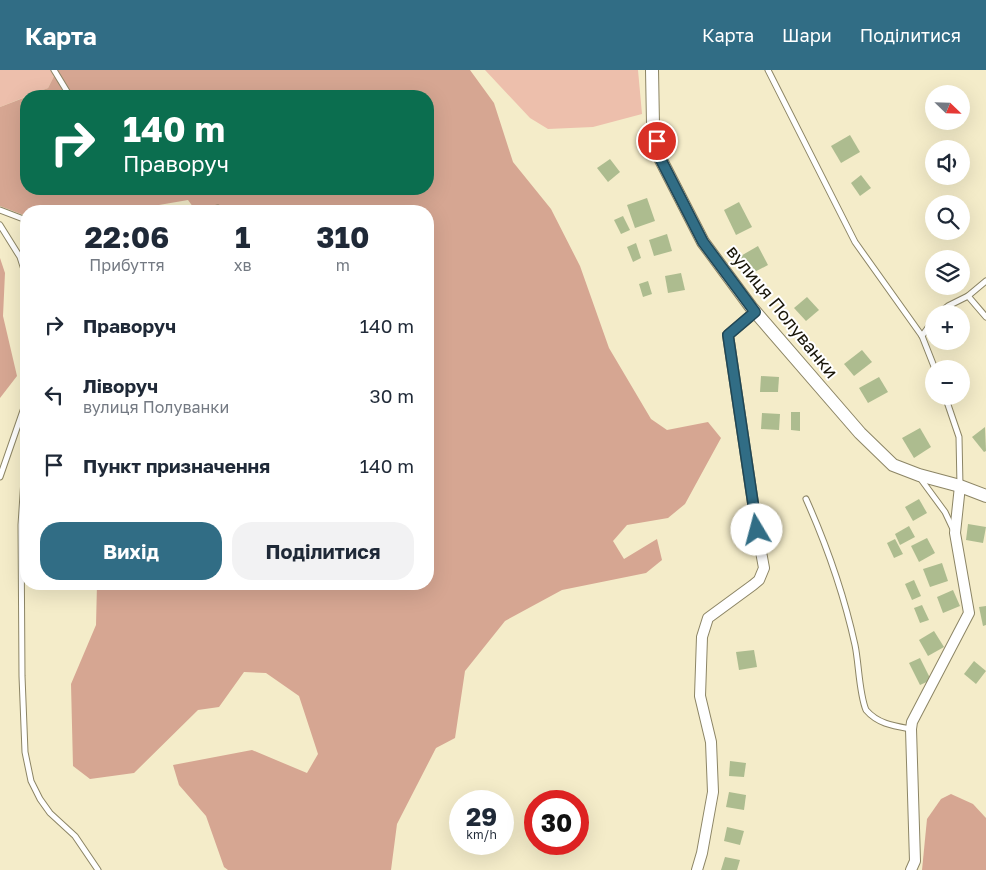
<!DOCTYPE html>
<html lang="uk">
<meta charset="utf-8">
<style>
body{margin:0;font-family:"Golos Text",sans-serif;background:#f2f2f3;color:#1f2937;height:100vh;display:flex;flex-direction:column;font-size:19px;white-space:nowrap}
*{box-sizing:border-box;margin:0}
p{font-size:16px;color:#747a83}
.icon{flex:none;width:28px;height:28px;fill:none;stroke:currentColor;stroke-width:2;stroke-linecap:round;stroke-linejoin:round}
.map{position:relative;flex:1;overflow:hidden}
.drawer{position:absolute;left:20px;top:135px;width:414px;height:385px;display:flex;flex-direction:column;background:#fff;border-radius:20px;box-shadow:0 5px 20px #0002}
.drawer>*{flex:none}
.top-card{position:absolute;left:20px;top:20px;width:414px;height:105px;border-radius:20px;box-shadow:0 5px 20px #0002;background:#0b6e4f;color:#fff;overflow:hidden}
.needle{width:32px;rotate:113deg}
.tools{position:absolute;left:925px;top:15px;display:grid;gap:10px}
.tools a{display:grid;place-items:center;width:45px;height:45px;border-radius:50%;background:#fff;box-shadow:0 5px 20px #0002;font-size:25px}
.speed{position:absolute;left:449px;top:720px;display:flex;gap:10px;font-size:25px;font-weight:700;text-align:center}
.speed>*{display:grid;place-content:center;width:65px;height:65px;border-radius:50%;background:#fff;box-shadow:0 5px 20px #0002;line-height:1}
.speed small{font-size:12px;font-weight:400}
.speed .limit{border:8px solid #d22;background:#fff;color:#111}
.pin{position:absolute;display:grid;place-items:center;width:42px;height:42px;color:#fff;margin:-21px;border:2px solid #fff;border-radius:50%;box-shadow:0 1px 5px #0007}
.me{position:absolute;width:55px;margin:-28px;rotate:352deg;stroke-linejoin:round;filter:drop-shadow(0 0 4px #0008)}
.turn{display:flex;align-items:center;gap:18px;height:105px;padding:0 20px;font-size:22px}
.turn .icon{width:65px;height:65px;stroke-width:2.5}
.turn b{display:block;font-size:35px;line-height:42px}
.eta{display:flex;justify-content:space-evenly;align-items:center;height:85px;text-align:center}
.eta b{font-size:30px;font-weight:700;line-height:35px}
.primary-button{display:flex;gap:10px;margin-top:auto;padding:10px 20px}
.primary-button a{flex:1;height:58px;border-radius:20px;background:#316d85;color:#fff;font-size:20px;font-weight:700;line-height:58px;text-align:center}
.primary-button a+a{background:#f2f2f3;color:#1f2937}
ul{padding:0;list-style:none}
li{display:flex;align-items:center;gap:15px;height:70px;padding:0 20px}
li div{flex:1}
li b{display:block;font-size:19px}
li em{font-style:normal}
header{display:flex;align-items:center;gap:30px;box-sizing:border-box;height:70px;padding:0 25px;background:#316d85;color:#fff}
header strong{font-size:24px}
nav{display:flex;gap:28px;margin-inline-start:auto;font-size:18px}
.map>svg:first-child{display:block}
.green{fill:#edbfac}
.forest{fill:#d6a692}
.building{fill:#adbc8f}
.lines{fill:none;stroke-linecap:round;stroke-linejoin:round}
.service-casing{stroke:#8c8565;stroke-width:7}
.minor-casing{stroke:#8c8565;stroke-width:12}
.tertiary-casing{stroke:#8c8565;stroke-width:14}
.service{stroke:#fff;stroke-width:5}
.minor{stroke:#fff;stroke-width:10}
.tertiary{stroke:#fff;stroke-width:12}
.route-casing{stroke:#204756;stroke-width:12}
.route{stroke:#316d85;stroke-width:9}
.labels{text-anchor:middle;stroke-width:4;stroke-linejoin:round;paint-order:stroke}
.street-label{font-size:18px;fill:#191609;stroke:#fff}
</style>
<header>
<strong>Карта</strong>
<nav><a>Карта</a><a>Шари</a><a>Поділитися</a></nav>
</header>
<div class="map">
<svg width="986" height="800" viewBox="0 0 986 800">
<rect width="100%" height="100%" fill="#f4ecc9"/>
<g class="green">
<polygon points="0,0 57,0 48,18 0,37"/>
<polygon points="485,0 638,0 642,44 593,57 548,59 530,48"/>
</g>
<g class="forest">
<polygon points="57,0 470,0 494,33 513,92 551,139 580,196 609,278 651,349 667,360 708,352 721,368 685,434 668,448 627,455 613,471 624,489 657,469 662,490 646,503 562,520 505,551 465,601 455,668 436,678 397,754 391,800 228,800 224,797 206,746 179,715 173,695 252,680 307,703 318,684 299,626 266,603 244,602 219,637 198,640 134,703 90,709 73,696 71,614 96,555 97,514 428,514 428,141 196,141 188,130 124,141 26,141 26,146 0,136 0,37 26,27 26,119 428,119 428,26 27,26 48,18"/>
<polygon points="0,188 5,203 3,246 17,306 0,328"/>
<polygon points="951,724 973,734 986,748 986,800 922,800 927,749 941,729"/>
</g>
<g class="building">
<polygon points="850,65 860,82 841,93 831,76"/>
<polygon points="610,89 620,102 608,112 597,98"/>
<polygon points="861,105 871,118 860,126 851,113"/>
<polygon points="647,128 655,151 635,158 627,135"/>
<polygon points="739,132 752,157 736,165 724,140"/>
<polygon points="623,146 630,160 621,164 614,150"/>
<polygon points="667,164 672,181 654,186 649,170"/>
<polygon points="636,173 641,188 633,192 627,177"/>
<polygon points="758,176 768,195 749,205 739,187"/>
<polygon points="681,203 685,220 668,223 665,206"/>
<polygon points="648,211 652,224 643,227 639,214"/>
<polygon points="807,227 819,240 806,251 794,238"/>
<polygon points="862,280 872,292 854,306 844,294"/>
<polygon points="761,306 779,307 778,322 760,322"/>
<polygon points="879,307 888,322 868,333 859,318"/>
<polygon points="791,342 800,342 800,361 791,360"/>
<polygon points="762,343 780,344 779,360 761,359"/>
<polygon points="985,357 986,381 984,382 972,367"/>
<polygon points="920,358 931,377 914,388 902,368"/>
<polygon points="919,429 927,443 913,451 905,437"/>
<polygon points="968,454 986,457 983,473 966,470"/>
<polygon points="909,456 915,467 900,475 895,464"/>
<polygon points="927,468 935,483 919,492 911,476"/>
<polygon points="895,469 903,484 894,488 887,473"/>
<polygon points="942,493 948,511 930,517 923,499"/>
<polygon points="914,510 921,526 912,530 905,514"/>
<polygon points="953,520 960,536 943,543 937,527"/>
<polygon points="922,535 929,550 920,553 914,538"/>
<polygon points="986,536 986,555 983,556 979,537"/>
<polygon points="934,561 944,577 928,586 919,570"/>
<polygon points="754,580 757,597 739,600 736,582"/>
<polygon points="920,588 931,610 920,615 909,593"/>
<polygon points="974,591 986,601 976,614 964,604"/>
<polygon points="730,691 746,693 744,707 729,706"/>
<polygon points="729,722 746,725 744,740 726,737"/>
<polygon points="727,757 744,761 740,775 724,771"/>
<polygon points="725,787 740,790 737,800 721,800"/>
</g>
<g class="lines">
<g class="service-casing">
<g id="service">
<polyline points="54,0 68,23"/>
<polyline points="768,0 855,172 922,266 935,299"/>
<polyline points="0,140 26,150"/>
<polyline points="204,141 218,138"/>
<polyline points="0,155 20,187 26,206"/>
<polyline points="968,226 986,211"/>
<polyline points="938,244 948,236 968,226 986,247"/>
<polyline points="922,266 934,249"/>
<polyline points="945,326 959,367 960,416"/>
<polyline points="26,379 21,455 22,606 25,682 31,711 40,729 50,743 75,766 98,800"/>
<polyline points="0,407 26,332"/>
<polyline points="920,408 945,442 953,459"/>
<path d="M 806,429 C 827,476 844,525 855,575 C 859,594 859,623 866,640 C 878,654 894,656 911,659"/>
</g>
</g>
<g class="minor-casing">
<g id="minor">
<polyline points="697,800 702,783 713,722 711,672 700,626 702,567 708,548 753,515 759,510 764,498 757,460 728,265 755,242"/>
<polyline points="911,800 915,791 911,659 912,652 969,543 955,463 960,416"/>
</g>
</g>
<g class="tertiary-casing">
<polyline id="tertiary" points="652,0 653,54 660,88 703,172 751,237 860,363 893,395 919,405 960,416 986,426"/>
</g>
<use href="#service" class="service"/>
<use href="#minor" class="minor"/>
<use href="#tertiary" class="tertiary"/>
</g>
<g class="lines">
<g class="route-casing">
<polyline id="route" points="657,71 660,88 703,172 755,242 728,265 757,460"/>
</g>
<use href="#route" class="route"/>
</g>
<g class="labels">
<g class="street-label">
<text transform="translate(782 242) rotate(51)" y="6">вулиця Полуванки</text>
</g>
</g>
</svg>
<div class="tools">
<a><svg class="needle" viewBox="-14 -14 28 28"><path d="M0-13l5 13h-10z" fill="#e53935"/><path d="M0 13l5-13h-10z" fill="#747a83"/></svg></a>
<a><svg class="icon" aria-label="sound" viewBox="0 0 24 24"><path d="M4 9h4l5-4v14l-5-4H4zM17 9q2 3 0 6"/></svg></a>
<a><svg class="icon" aria-label="search" viewBox="0 0 24 24"><circle cx="10" cy="10" r="6"/><path d="M15 15l6 6"/></svg></a>
<a><svg class="icon" aria-label="layers" viewBox="0 0 24 24"><path d="M12 4l9 5-9 5-9-5zM3 14l9 5 9-5"/></svg></a>
<a>+</a>
<a>−</a>
</div>
<div class="speed"><div>29<small>km/h</small></div><div class="limit">30</div></div>
<div class="pin" style="left:657px;top:71px;background:#d93025"><svg class="icon" aria-label="arrive" viewBox="0 0 24 24"><path d="M6 21V4h12l-3 4 3 4H6"/></svg></div>
<svg class="me" style="left:757px;top:460px" viewBox="-20 -20 40 40"><circle r="19" fill="#fff"/><path d="M0-13L10 11 0 6-10 11z" fill="#316d85"/></svg>
<div class="top-card">
<div class="turn"><svg class="icon" aria-label="right" viewBox="0 0 24 24"><path d="M7 20v-9h11M14 6l5 5-5 5"/></svg><div><b>140 m</b>Праворуч</div></div>
</div>
<section class="drawer">
<div class="eta">
<div><b>22:06</b><p>Прибуття</p></div>
<div><b>1</b><p>хв</p></div>
<div><b>310</b><p>m</p></div>
</div>
<ul>
<li><svg class="icon" aria-label="right" viewBox="0 0 24 24"><path d="M7 20v-9h11M14 6l5 5-5 5"/></svg><div><b>Праворуч</b></div><em>140 m</em></li>
<li><svg class="icon" aria-label="left" viewBox="0 0 24 24"><path d="M17 20v-9H6M10 6l-5 5 5 5"/></svg><div><b>Ліворуч</b><p>вулиця Полуванки</p></div><em>30 m</em></li>
<li><svg class="icon" aria-label="arrive" viewBox="0 0 24 24"><path d="M6 21V4h12l-3 4 3 4H6"/></svg><div><b>Пункт призначення</b></div><em>140 m</em></li>
</ul>
<div class="primary-button"><a>Вихід</a><a>Поділитися</a></div>
</section>
</div>
